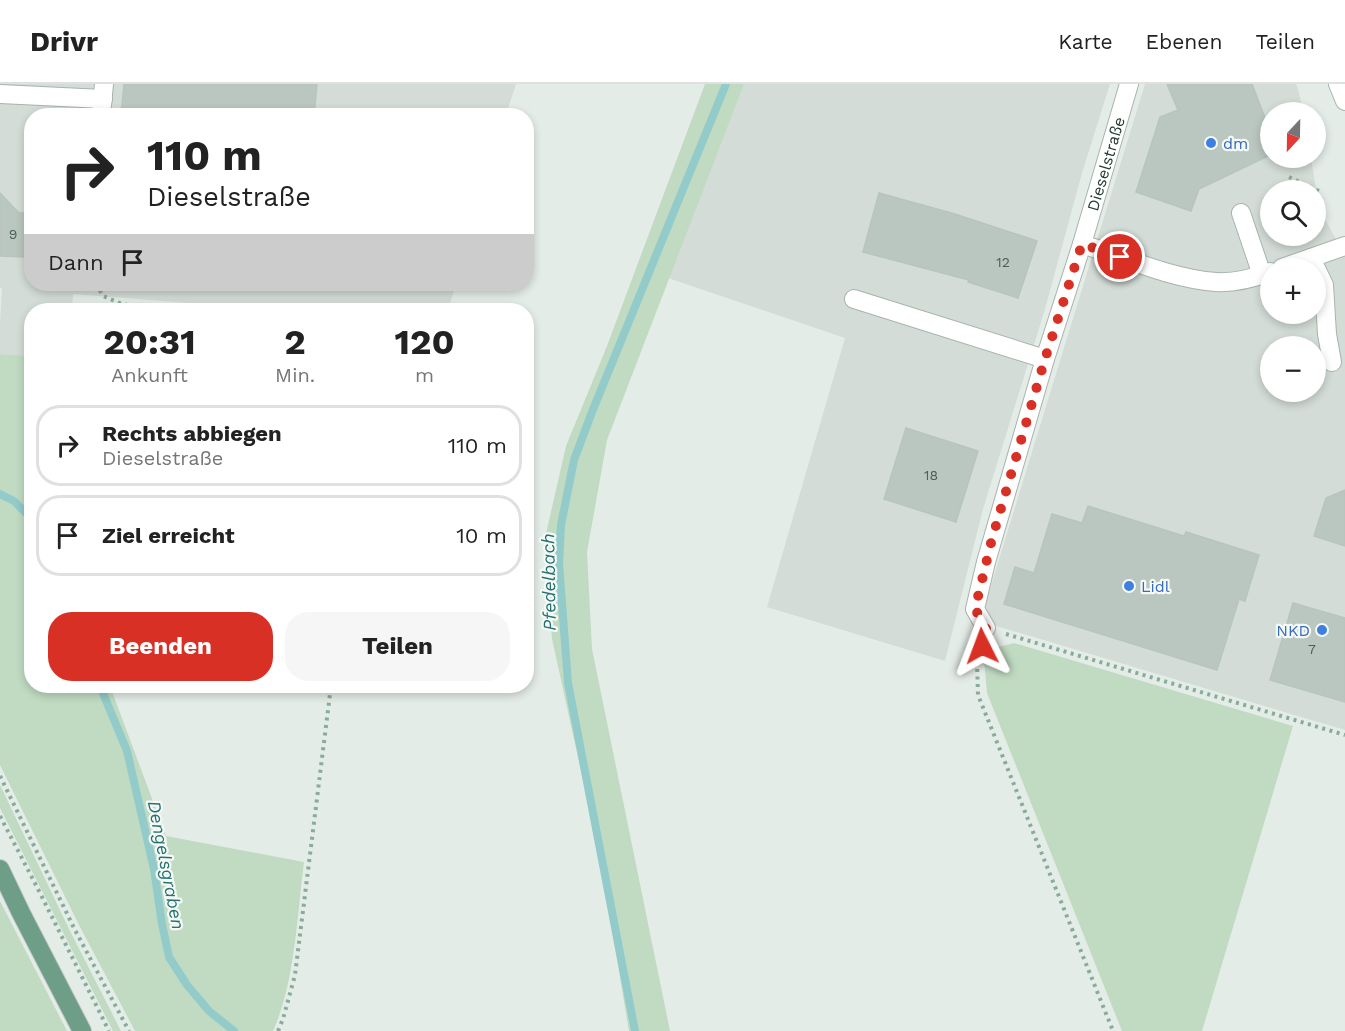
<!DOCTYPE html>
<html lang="de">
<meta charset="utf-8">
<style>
body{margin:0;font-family:"Work Sans",sans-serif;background:#f6f6f6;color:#222;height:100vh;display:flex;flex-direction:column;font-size:22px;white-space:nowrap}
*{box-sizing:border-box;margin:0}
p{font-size:20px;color:#767676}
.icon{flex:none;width:33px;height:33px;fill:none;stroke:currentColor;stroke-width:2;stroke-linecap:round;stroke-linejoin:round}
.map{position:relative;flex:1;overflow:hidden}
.sheet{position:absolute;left:24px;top:219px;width:510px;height:390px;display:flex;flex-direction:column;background:#fff;border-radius:24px;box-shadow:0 3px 9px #0003}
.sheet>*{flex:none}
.banner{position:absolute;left:24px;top:24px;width:510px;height:183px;border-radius:24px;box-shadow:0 3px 9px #0003;background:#fff;color:#222;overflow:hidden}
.needle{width:39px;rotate:202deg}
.fabs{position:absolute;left:1260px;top:18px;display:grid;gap:12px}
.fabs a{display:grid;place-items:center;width:66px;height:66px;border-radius:50%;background:#fff;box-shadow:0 3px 9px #0003;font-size:30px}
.pin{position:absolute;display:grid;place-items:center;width:51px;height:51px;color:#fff;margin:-26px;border:3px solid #fff;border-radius:50%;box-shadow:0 2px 6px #0007}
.me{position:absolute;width:66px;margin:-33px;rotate:357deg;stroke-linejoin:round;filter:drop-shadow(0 0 4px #0008)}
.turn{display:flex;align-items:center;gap:21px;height:126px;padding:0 24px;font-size:27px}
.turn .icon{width:78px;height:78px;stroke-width:2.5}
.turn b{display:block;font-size:42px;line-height:51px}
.then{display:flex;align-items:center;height:57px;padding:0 24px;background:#0003;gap:12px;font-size:22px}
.eta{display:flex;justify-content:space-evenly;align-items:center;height:102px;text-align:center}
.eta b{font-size:36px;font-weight:700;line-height:42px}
.action{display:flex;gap:12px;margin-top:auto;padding:12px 24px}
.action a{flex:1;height:69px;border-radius:24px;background:#d93025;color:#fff;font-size:24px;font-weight:700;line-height:69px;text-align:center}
.action a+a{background:#f6f6f6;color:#222}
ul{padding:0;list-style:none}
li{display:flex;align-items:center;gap:18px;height:81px;margin:0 12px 9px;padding:0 12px;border:3px solid #e0e0e0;border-radius:24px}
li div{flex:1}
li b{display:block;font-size:22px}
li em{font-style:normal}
header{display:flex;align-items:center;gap:36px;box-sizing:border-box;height:84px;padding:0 30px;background:#fff;border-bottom:2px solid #e0e0e0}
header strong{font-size:28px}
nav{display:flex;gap:33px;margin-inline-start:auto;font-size:21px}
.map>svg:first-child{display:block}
.built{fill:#d3dcd6;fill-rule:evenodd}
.green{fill:#c0dbc2}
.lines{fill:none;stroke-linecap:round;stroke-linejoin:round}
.stream{stroke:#92cbc9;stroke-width:8}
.building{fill:#bac7c0;stroke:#b7c5bd;stroke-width:1.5}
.minor-casing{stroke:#a7b4ad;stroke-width:20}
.major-casing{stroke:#c2c8c6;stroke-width:20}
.path{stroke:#88ac9a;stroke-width:4;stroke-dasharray:3 4.5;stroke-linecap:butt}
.minor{stroke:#fff;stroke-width:18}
.major{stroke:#6e9d88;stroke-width:18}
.route{stroke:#d93025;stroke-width:10;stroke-dasharray:0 18}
.shop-dot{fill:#3f7fe0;stroke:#f5f9f6;stroke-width:2}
.labels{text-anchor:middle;stroke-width:4.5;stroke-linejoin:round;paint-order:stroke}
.number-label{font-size:14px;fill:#4a5f56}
.shop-label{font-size:16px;fill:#366cbe;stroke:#f5f9f6;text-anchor:start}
.street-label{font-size:16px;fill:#253c32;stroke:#f5f9f6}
.water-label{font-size:18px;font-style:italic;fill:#257270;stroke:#f5f9f6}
</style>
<header>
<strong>Drivr</strong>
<nav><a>Karte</a><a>Ebenen</a><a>Teilen</a></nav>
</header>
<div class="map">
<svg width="1345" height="947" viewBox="0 0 1345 947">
<rect width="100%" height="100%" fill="#e4ece7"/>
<g class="built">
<polygon points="0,0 516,0 506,31 32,32 32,200 456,200 448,226 279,226 73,210 72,226 32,226 31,272 0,270 0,239 2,204 0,204"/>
<polygon points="744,0 1110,0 1082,89 1045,225 983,425 945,577 767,523 845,254 668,194"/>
<path d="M 1145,0 L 1296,0 L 1299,9 L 1303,28 L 1270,28 L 1270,74 L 1311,74 L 1319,124 L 1345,172 L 1345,646 L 993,541 L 985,521 ZM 1270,106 L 1316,106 L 1316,152 L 1270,152 ZM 1270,184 L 1316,184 L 1316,230 L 1270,230 ZM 1270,262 L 1316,262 L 1316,308 L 1270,308 Z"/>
</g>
<g class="green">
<polygon points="705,0 744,0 607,356 587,468 592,565 670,947 629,947 599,769 552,555 545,454 566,362 607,262"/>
<path d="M 0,270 L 31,272 L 32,602 L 110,602 L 166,752 L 304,778 C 297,831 295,899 273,947 L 135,947 L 80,843 L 0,681 Z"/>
<polygon points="1014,559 1293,642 1202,947 1122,947 987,609 984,576 991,565"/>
<polygon points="0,701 70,847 121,947 113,947 0,724"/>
<polygon points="0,817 67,947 0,947"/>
</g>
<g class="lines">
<g class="stream">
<polyline points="0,410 14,417 32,435"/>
<polyline points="100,602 127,667 154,785 162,840 169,873 187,901 209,927 234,947"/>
<polyline points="635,947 568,599 559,479 561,441 574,376 592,328 726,0"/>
</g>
</g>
<g class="building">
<polygon points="124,0 317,0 314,32 121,32"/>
<polygon points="1167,0 1252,0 1270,47 1270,71 1199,105 1191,127 1136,108 1160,33 1178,26"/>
<polygon points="0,109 19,129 26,129 25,173 0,172"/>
<polygon points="879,109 955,130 1037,157 1018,214 968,198 969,196 863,168"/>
<polygon points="906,344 978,367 956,438 884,415"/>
<polygon points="1345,406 1345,462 1314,452 1326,414"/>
<polygon points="1088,422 1184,452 1186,448 1259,471 1245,517 1239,515 1217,586 1004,520 1015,483 1034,489 1052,430 1082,439"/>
<polygon points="1293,519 1345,534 1345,618 1270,596"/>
</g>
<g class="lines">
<g class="minor-casing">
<g id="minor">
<polyline points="1338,0 1345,17"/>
<polyline points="0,10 103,15"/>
<polyline points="101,32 104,0"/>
<polyline points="1241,129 1262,191"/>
<path d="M 1082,160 C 1123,173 1172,195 1216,198 C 1234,199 1254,194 1270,188"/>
<polyline points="1311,174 1324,201 1327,250 1332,278"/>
<polyline points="1282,184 1345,162"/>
<polyline points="854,215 1045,275"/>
<path id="s1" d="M 986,544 L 975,525 L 986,478 L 1045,275 L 1082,160 L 1129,0"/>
</g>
</g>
<g class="major-casing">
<polyline id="major" points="0,785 21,829 82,947"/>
</g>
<g class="path">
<polyline points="1289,93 1321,108"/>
<polyline points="96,200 103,212 122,220 145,224 175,226"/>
<polyline points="1006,550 1345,651"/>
<polyline points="981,563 977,579 978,611 1113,947"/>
<polyline points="0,692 75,846 129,947"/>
<polyline points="0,732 39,807 109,947"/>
<polyline points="278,947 283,935 295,891 331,602"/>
</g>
<use href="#minor" class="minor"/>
<use href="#major" class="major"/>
</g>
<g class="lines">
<polyline class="route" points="982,562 986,544 975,525 992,455 1045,275 1082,160 1120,173"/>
</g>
<g class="shop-dot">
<circle cx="1211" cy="59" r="6"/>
<circle cx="1129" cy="502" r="6"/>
<circle cx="1322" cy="546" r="6"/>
</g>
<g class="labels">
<g class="number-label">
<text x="13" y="155">9</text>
<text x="1003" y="183">12</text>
<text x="931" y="396">18</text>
<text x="1312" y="570">7</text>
</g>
<g class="shop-label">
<text x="1223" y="65">dm</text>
<text x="1141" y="508">Lidl</text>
<text x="1310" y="552" text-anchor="end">NKD</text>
</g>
<g class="street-label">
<text dy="6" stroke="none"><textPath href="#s1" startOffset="486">Dieselstraße</textPath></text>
</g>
<g class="water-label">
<text transform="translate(549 498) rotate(-91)" y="6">Pfedelbach</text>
<text transform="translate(166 781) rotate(79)" y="6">Dengelsgraben</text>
</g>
</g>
</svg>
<div class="fabs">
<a><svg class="needle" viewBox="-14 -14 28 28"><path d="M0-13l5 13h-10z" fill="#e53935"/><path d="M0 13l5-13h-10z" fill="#767676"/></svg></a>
<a><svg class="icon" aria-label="search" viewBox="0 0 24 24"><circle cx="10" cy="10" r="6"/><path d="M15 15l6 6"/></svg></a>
<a>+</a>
<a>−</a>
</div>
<div class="pin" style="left:1120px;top:173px;background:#d93025"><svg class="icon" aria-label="arrive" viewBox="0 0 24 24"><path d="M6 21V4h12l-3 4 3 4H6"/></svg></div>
<svg class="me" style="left:982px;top:562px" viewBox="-20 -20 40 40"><path d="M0-17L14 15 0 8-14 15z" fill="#d93025" stroke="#fff" stroke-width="4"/></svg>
<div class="banner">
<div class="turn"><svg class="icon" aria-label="right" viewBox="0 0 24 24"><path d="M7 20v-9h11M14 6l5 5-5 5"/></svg><div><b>110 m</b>Dieselstraße</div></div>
<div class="then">Dann<svg class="icon" aria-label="arrive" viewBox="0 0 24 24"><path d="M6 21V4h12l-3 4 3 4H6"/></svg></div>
</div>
<section class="sheet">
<div class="eta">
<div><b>20:31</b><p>Ankunft</p></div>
<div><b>2</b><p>Min.</p></div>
<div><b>120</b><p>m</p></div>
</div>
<ul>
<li><svg class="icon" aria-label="right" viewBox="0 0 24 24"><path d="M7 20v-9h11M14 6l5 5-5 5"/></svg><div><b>Rechts abbiegen</b><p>Dieselstraße</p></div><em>110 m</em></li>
<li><svg class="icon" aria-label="arrive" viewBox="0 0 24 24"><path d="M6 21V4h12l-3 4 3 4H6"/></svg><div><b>Ziel erreicht</b></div><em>10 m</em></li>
</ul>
<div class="action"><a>Beenden</a><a>Teilen</a></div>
</section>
</div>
